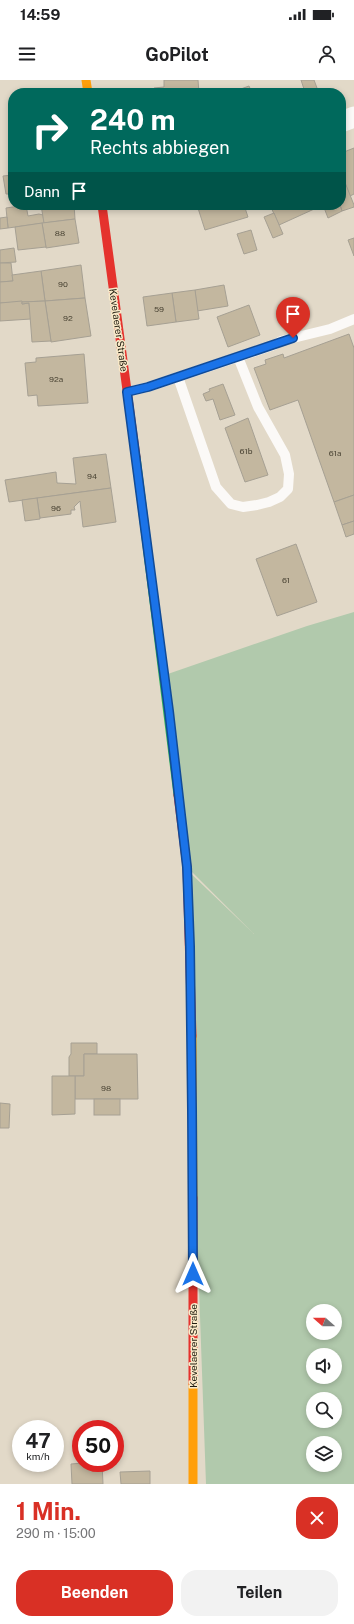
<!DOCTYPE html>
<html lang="de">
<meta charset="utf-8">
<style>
body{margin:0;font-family:"Public Sans",sans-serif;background:#f2f2f2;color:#202124;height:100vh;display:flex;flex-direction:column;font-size:15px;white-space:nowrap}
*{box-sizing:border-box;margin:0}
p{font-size:13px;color:#757577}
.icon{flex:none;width:22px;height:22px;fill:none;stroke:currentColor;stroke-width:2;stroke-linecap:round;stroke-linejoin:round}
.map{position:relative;height:1404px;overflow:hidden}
.side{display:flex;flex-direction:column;background:#fff;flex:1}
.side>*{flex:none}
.guide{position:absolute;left:8px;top:8px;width:338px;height:122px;border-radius:16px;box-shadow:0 2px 6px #0003;background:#00695c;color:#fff;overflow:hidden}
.needle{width:26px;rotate:291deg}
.fabs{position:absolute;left:306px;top:1224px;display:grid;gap:8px}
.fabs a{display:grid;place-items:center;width:36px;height:36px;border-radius:50%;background:#fff;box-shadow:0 2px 6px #0003;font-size:20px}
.speed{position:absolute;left:12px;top:1340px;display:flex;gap:8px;font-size:20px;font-weight:700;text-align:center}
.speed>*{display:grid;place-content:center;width:52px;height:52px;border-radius:50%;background:#fff;box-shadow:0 2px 6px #0003;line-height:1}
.speed small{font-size:10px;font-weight:400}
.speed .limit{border:6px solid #d22;background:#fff;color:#111}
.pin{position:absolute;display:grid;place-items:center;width:34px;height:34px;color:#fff;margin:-41px -17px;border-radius:50% 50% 50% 0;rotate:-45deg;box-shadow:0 0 4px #0007}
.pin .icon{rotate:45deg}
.me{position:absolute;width:44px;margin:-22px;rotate:0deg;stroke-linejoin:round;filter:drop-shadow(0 0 3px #0008)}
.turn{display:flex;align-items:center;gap:14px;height:84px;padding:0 16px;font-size:18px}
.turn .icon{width:52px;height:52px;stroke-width:2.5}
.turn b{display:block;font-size:28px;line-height:34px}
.then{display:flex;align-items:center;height:38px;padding:0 16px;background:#0003;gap:8px;font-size:15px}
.round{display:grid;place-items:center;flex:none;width:42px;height:42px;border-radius:16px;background:#f2f2f2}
.summary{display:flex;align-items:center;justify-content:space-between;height:68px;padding:0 16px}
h1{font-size:24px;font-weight:700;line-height:30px;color:#d93025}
.button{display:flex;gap:8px;margin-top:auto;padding:8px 16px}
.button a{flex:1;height:46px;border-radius:16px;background:#d93025;color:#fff;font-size:16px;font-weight:700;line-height:46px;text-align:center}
.button a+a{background:#f2f2f2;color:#202124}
.status{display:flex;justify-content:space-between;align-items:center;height:28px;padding:0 20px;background:#fff;direction:ltr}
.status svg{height:11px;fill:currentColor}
header{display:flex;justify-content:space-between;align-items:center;height:52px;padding:0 16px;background:#fff;font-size:18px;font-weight:700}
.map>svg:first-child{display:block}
.green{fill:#b1c9ac;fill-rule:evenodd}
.building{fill:#c3b79f;stroke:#a6a093}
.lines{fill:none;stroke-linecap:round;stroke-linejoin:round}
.lane{stroke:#fbf9f7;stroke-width:10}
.street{stroke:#fbf9f7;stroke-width:21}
.fast{stroke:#30b455;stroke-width:9}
.slow{stroke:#ff9f0a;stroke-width:9}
.jam{stroke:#e5322d;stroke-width:9}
.route-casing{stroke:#114b97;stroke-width:10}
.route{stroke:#1a73e8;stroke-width:7}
.labels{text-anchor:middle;stroke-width:3;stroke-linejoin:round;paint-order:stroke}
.number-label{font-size:8px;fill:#4a4434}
.street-label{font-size:10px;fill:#221d11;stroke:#f9eac9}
</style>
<div class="status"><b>14:59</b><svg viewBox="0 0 49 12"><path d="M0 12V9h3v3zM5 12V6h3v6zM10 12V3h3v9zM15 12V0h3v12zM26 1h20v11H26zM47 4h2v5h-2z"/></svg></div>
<header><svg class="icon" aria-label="menu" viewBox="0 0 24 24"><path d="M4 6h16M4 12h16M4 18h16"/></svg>GoPilot<svg class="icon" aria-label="person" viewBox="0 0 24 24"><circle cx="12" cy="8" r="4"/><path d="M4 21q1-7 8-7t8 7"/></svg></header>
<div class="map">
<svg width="354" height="1404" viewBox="0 0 354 1404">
<rect width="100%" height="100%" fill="#e2d9c8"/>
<path class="green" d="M 354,532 L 354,1404 L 206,1404 L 184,787 L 254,854 L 187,787 L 162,596 L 307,546 ZM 313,1231 L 335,1231 L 335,1253 L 313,1253 ZM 313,1275 L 335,1275 L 335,1297 L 313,1297 ZM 313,1319 L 335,1319 L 335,1341 L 313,1341 ZM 313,1363 L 335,1363 L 335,1385 L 313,1385 Z"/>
<g class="building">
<polygon points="164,0 198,0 199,13 151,13 154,8 164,7"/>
<polygon points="301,0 314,0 317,8 305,12"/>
<polygon points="249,6 252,13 230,13"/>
<polygon points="354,68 354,114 350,116 341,93 341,75 344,74 344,72"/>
<polygon points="13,95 13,114 6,114 3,96"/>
<polygon points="342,95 354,125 354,127 342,131 340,125 341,125"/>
<polygon points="26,125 28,136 39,134 43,135 44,143 8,148 6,128"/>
<polygon points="41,125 74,125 75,139 44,143"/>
<polygon points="197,125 244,125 248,137 205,150"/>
<polygon points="270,125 323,125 279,145"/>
<polygon points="323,125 340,125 342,131 328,138"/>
<polygon points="274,133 283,154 273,158 264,137"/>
<polygon points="7,137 8,148 0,149 0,138"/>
<polygon points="75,139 79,163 46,168 42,143"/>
<polygon points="42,143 46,167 18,170 15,147"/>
<polygon points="251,150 257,170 244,174 237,154"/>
<polygon points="354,158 354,176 348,160"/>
<polygon points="14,168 16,182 0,183 0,170"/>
<polygon points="0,183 11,183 13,201 0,202"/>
<polygon points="81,185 85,218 45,221 41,191"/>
<polygon points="41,191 45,221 0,223 0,202 13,201 12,195"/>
<polygon points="224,205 228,226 197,231 195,210"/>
<polygon points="195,210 199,239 176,242 172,213"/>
<polygon points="172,213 176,242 147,246 143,217"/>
<polygon points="85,218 91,256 51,262 45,221"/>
<polygon points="22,221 22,224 29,223 31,239 0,241 0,223"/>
<polygon points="45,221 51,261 32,262 29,223 22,224 22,222"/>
<polygon points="249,225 260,255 228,267 217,237"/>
<polygon points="349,254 354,268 354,415 334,422 298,320 270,330 254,288 266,284 265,280 283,274 284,278"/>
<polygon points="84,274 88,323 38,326 37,315 28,316 25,283 36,282 36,278"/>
<polygon points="223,304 235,335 220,340 213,319 206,321 203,314 210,311 209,309"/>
<polygon points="248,338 268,395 245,402 225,348"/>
<polygon points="106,374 111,408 9,422 5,400 56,392 57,403 76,404 73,378"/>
<polygon points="111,408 116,442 83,447 80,421 74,427 75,430 71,430 71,434 40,438 37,418"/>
<polygon points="354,415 354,441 342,445 334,422"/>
<polygon points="37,418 40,439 25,441 22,420"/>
<polygon points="354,441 354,454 346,457 342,445"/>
<polygon points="296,464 317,522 277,536 256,479"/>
<polygon points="71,963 97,963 97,974 84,974 84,996 69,996 69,977 71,974"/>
<polygon points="84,974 137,974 138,1019 75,1019 75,996 84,996"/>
<polygon points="52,996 75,996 75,1034 52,1035"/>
<rect x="94" y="1019" width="26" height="16"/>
<polygon points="0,1023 10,1024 9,1048 0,1048"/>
<polygon points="83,1383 102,1383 103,1404 72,1404 71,1384"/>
<polygon points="150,1391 150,1404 121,1404 120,1392"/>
</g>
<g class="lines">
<g class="lane">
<polyline points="178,297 216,407 231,424 243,427 257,425 269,422 280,417 288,409 289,394 285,375 258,327 238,277"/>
<polyline points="127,312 148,307 274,265 281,261 330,249 354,239"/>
</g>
<polyline class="street" points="341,42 354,37"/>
<polyline class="fast" points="136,377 178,715"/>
<g class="slow">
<polyline points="86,0 88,13"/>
<polyline points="192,956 193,1118"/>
<polyline points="193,1303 193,1404"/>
</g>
<g class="jam">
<polyline points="102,125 136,377"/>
<polyline points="178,715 187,787 192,956"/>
<polyline points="193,1118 193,1303"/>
</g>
</g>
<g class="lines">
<g class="route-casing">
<polyline id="route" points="193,1194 192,1029 190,867 187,787 169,631 127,312 148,307 293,258"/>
</g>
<use href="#route" class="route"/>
</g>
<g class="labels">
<g class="number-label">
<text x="60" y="156">88</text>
<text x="63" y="207">90</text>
<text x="159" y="232">59</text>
<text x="68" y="241">92</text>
<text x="56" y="302">92a</text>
<text x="246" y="374">61b</text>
<text x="335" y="376">61a</text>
<text x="92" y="399">94</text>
<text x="56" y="431">96</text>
<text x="286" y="503">61</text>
<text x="106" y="1011">98</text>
</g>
<g class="street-label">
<text transform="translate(119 250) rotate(82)" y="4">Kevelaerer Straße</text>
<text transform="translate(193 1266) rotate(-90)" y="4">Kevelaerer Straße</text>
</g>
</g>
</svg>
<div class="fabs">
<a><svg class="needle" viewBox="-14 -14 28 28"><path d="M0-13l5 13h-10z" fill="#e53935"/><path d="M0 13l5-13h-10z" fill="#757577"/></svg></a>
<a><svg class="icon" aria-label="sound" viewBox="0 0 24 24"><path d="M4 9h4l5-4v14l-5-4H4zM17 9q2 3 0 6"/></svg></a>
<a><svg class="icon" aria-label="search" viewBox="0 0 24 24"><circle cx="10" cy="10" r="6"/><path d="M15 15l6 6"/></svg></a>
<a><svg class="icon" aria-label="layers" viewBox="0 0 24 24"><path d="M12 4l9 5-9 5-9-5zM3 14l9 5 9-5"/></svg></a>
</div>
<div class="speed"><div>47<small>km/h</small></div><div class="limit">50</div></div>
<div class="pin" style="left:293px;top:258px;background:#d93025"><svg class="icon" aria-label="arrive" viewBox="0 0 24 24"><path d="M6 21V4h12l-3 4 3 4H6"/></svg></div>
<svg class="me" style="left:193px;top:1194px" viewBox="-20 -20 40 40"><path d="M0-17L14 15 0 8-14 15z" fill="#1a73e8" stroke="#fff" stroke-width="4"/></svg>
<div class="guide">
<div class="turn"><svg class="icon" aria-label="right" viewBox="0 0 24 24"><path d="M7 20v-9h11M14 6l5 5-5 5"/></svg><div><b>240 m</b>Rechts abbiegen</div></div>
<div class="then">Dann<svg class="icon" aria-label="arrive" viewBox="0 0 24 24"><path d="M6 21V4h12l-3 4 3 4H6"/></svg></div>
</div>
</div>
<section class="side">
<div class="summary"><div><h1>1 Min.</h1><p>290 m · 15:00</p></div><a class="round" style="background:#d93025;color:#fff"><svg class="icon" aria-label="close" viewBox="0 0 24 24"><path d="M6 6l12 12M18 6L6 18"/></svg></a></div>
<div class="button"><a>Beenden</a><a>Teilen</a></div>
</section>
